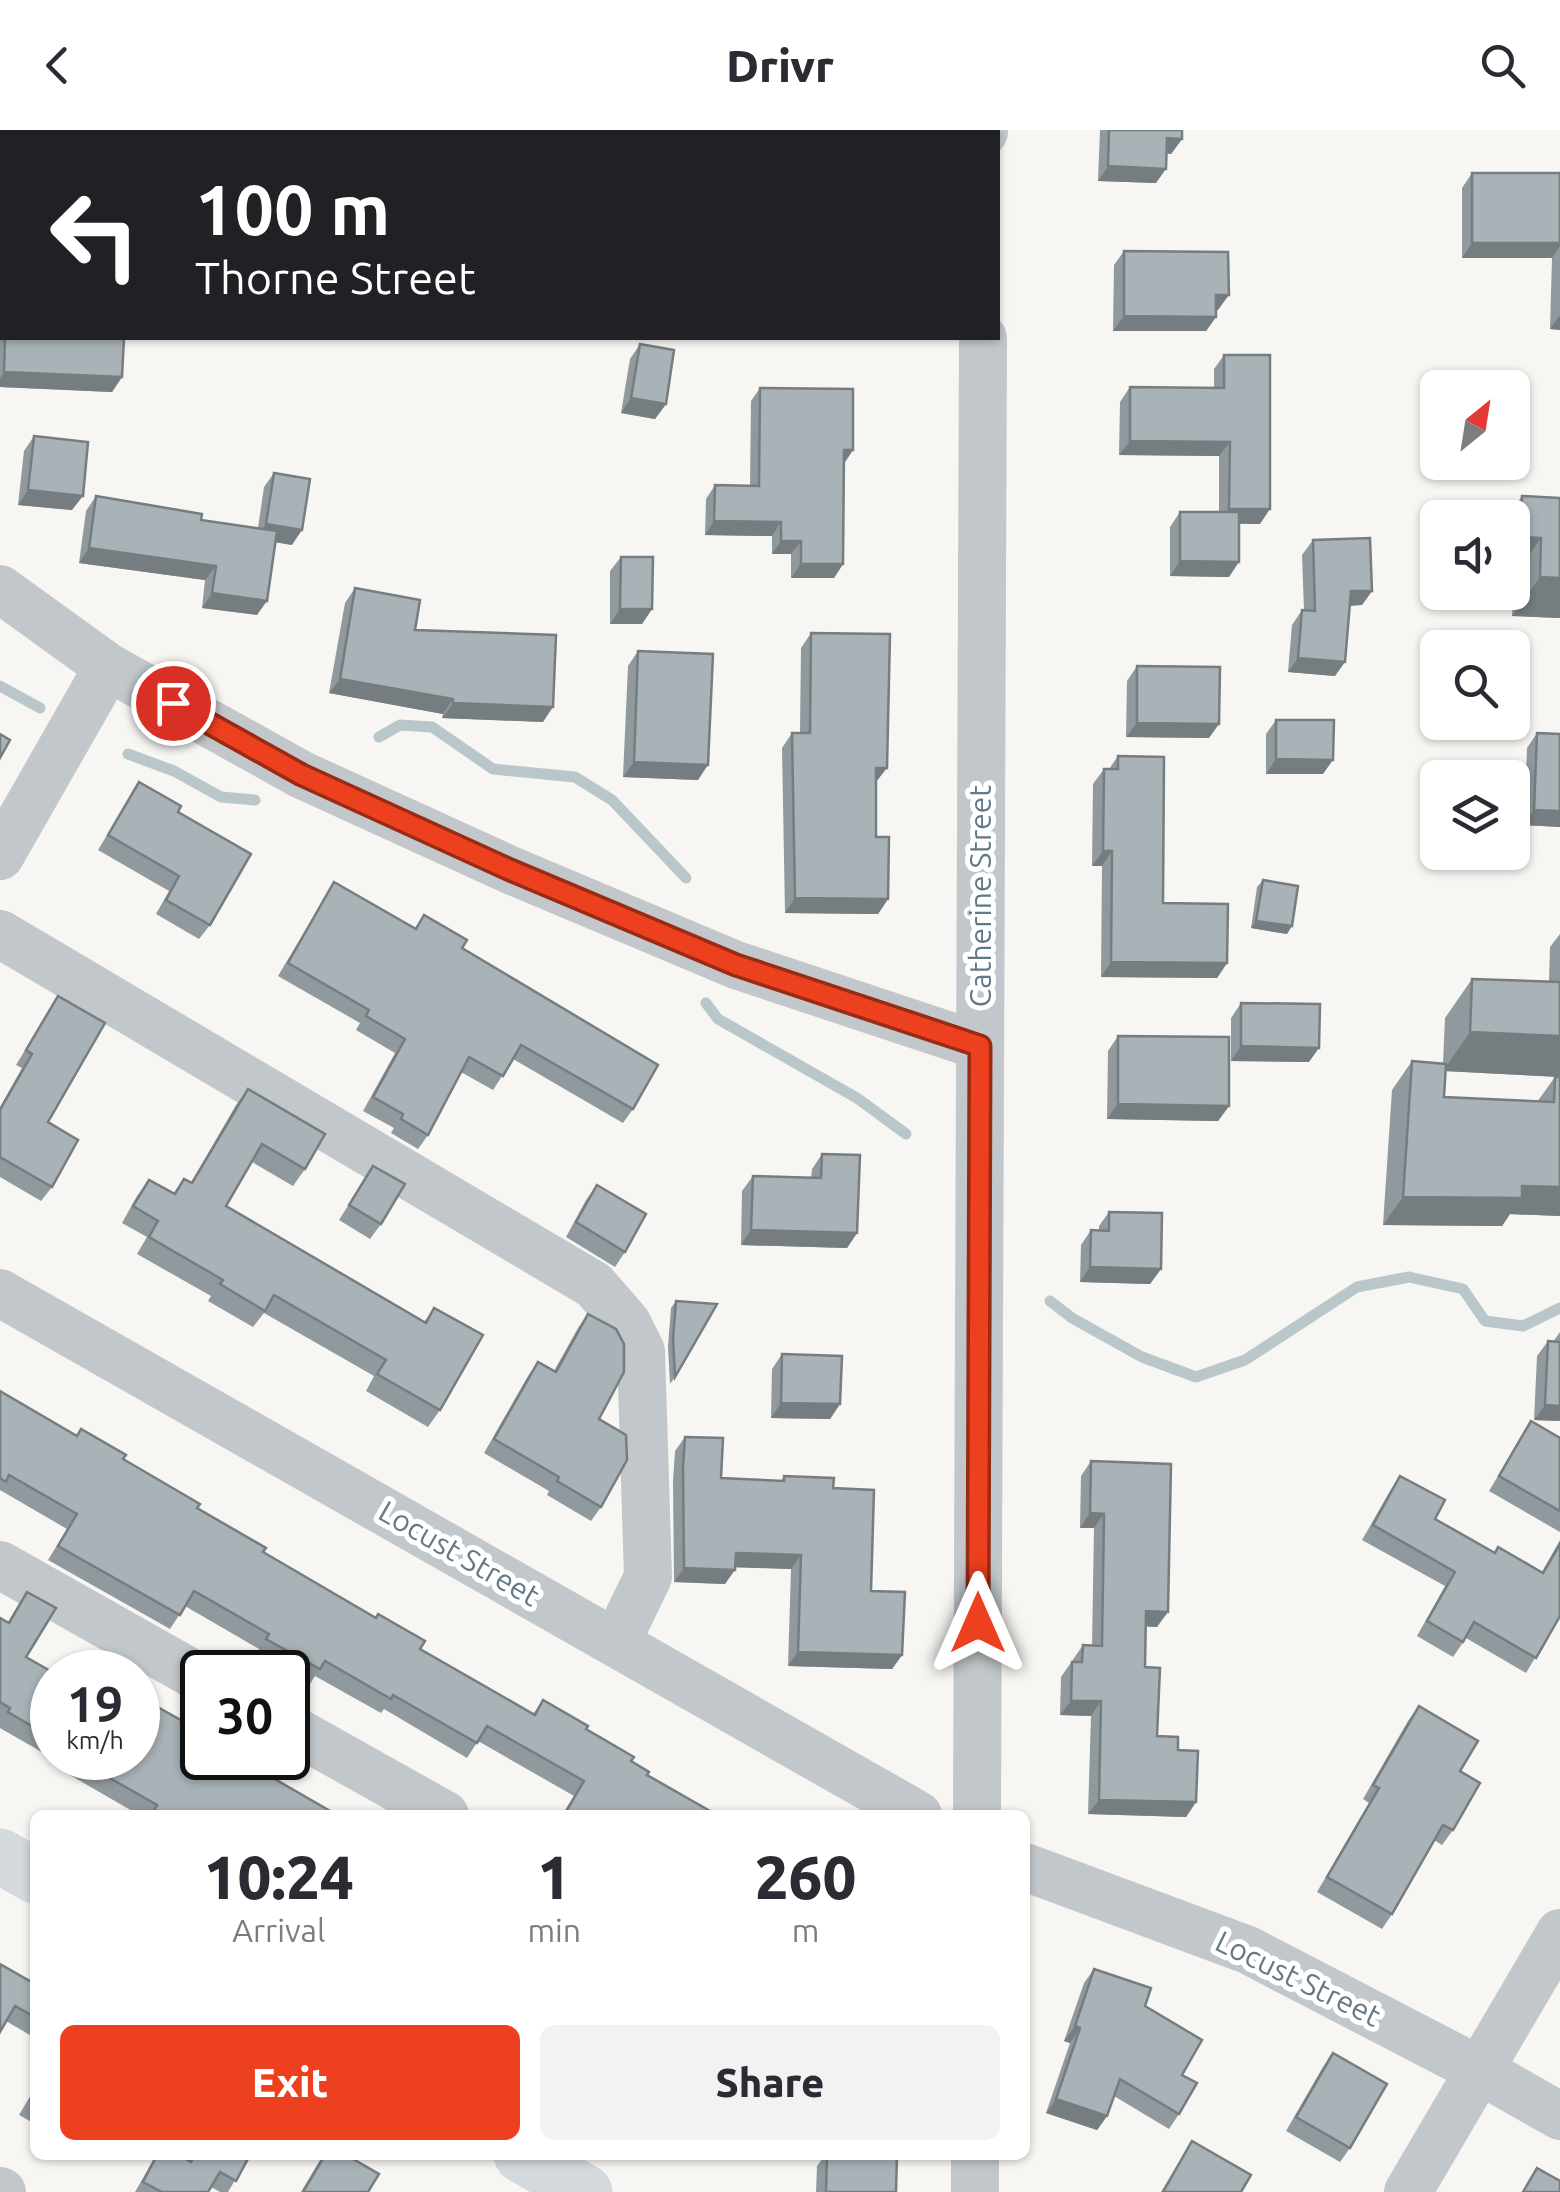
<!DOCTYPE html>
<style>
body{margin:0;font-family:Ubuntu,sans-serif;background:#f2f2f3;color:#2b2b33;height:100vh;display:flex;flex-direction:column;font-size:38px;white-space:nowrap}
*{box-sizing:border-box;margin:0}
p{font-size:32px;color:#7c7c81}
.icon{flex:none;width:55px;height:55px;fill:none;stroke:currentColor;stroke-width:2;stroke-linecap:round;stroke-linejoin:round}
.map{position:relative;flex:1;overflow:hidden}
.side{position:absolute;left:30px;top:1680px;width:1000px;height:350px;display:flex;flex-direction:column;background:#fff;border-radius:15px;box-shadow:0 2px 8px #0004}
.side>*{flex:none}
.top-card{position:absolute;left:0px;top:0px;width:1000px;height:210px;box-shadow:0 2px 8px #0004;background:#202124;color:#fff;overflow:hidden}
.needle{width:65px;rotate:30deg}
.buttons{position:absolute;left:1420px;top:240px;display:grid;gap:20px}
.buttons a{display:grid;place-items:center;width:110px;height:110px;border-radius:15px;background:#fff;box-shadow:0 2px 8px #0004;font-size:50px}
.speed{position:absolute;left:30px;top:1520px;display:flex;gap:20px;font-size:50px;font-weight:700;text-align:center}
.speed>*{display:grid;place-content:center;width:130px;height:130px;border-radius:50%;background:#fff;box-shadow:0 2px 8px #0004;line-height:1}
.speed small{font-size:25px;font-weight:400}
.speed .limit{border:5px solid #111;border-radius:15px;background:#fff;color:#111}
.pin{position:absolute;display:grid;place-items:center;width:85px;height:85px;color:#fff;margin:-42px;border:5px solid #fff;border-radius:50%;box-shadow:0 2px 10px #0007}
.me{position:absolute;width:110px;margin:-55px;rotate:0deg;stroke-linejoin:round;filter:drop-shadow(0 0 8px #0008)}
.turn{display:flex;align-items:center;gap:35px;height:210px;padding:0 30px;font-size:45px}
.turn .icon{width:130px;height:130px;stroke-width:2.5}
.turn b{display:block;font-size:70px;line-height:85px}
.eta{display:flex;justify-content:space-evenly;align-items:center;height:170px;text-align:center}
.eta b{font-size:60px;font-weight:800;line-height:70px}
.button{display:flex;gap:20px;margin-top:auto;padding:20px 30px}
.button a{flex:1;height:115px;border-radius:15px;background:#ec401e;color:#fff;font-size:40px;font-weight:800;line-height:115px;text-align:center}
.button a+a{background:#f2f2f3;color:#2b2b33}
header{display:flex;justify-content:space-between;align-items:center;height:130px;padding:0 30px;background:#fff;font-size:45px;font-weight:800}
.map>svg:first-child{display:block}
.lines{fill:none;stroke-linecap:round;stroke-linejoin:round}
.stream{stroke:#b9c7ca;stroke-width:11}
.minor{stroke:#c1c7ca;stroke-width:48}
.major{stroke:#d4d9dd;stroke-width:55}
.wall{fill:#90999d}
.shaded-wall{fill:#767d80}
.building{fill:#a8b2b7;stroke:#767d80;stroke-width:2.5}
.route-casing{stroke:#992a14;stroke-width:25}
.route{stroke:#ec401e;stroke-width:18}
.labels{text-anchor:middle;stroke-width:10;stroke-linejoin:round;paint-order:stroke}
.street-label{font-size:30px;fill:#647986;stroke:#fff}
</style>
<header><svg class="icon" aria-label="back" viewBox="0 0 24 24"><path d="M15 5l-7 7 7 7"/></svg>Drivr<svg class="icon" aria-label="search" viewBox="0 0 24 24"><circle cx="10" cy="10" r="6"/><path d="M15 15l6 6"/></svg></header>
<div class="map">
<svg width="1560" height="2062" viewBox="0 0 1560 2062">
<rect width="100%" height="100%" fill="#f7f6f3"/>
<g class="lines">
<g class="stream">
<polyline points="0,556 40,578"/>
<polyline points="379,607 400,595 432,597 493,639 575,647 612,670 686,748"/>
<polyline points="128,624 174,641 221,667 255,670"/>
<polyline points="706,873 718,889 857,968 906,1004"/>
<polyline points="1050,1171 1072,1188 1142,1227 1196,1247 1245,1230 1357,1157 1409,1147 1463,1159 1485,1191 1523,1196 1560,1178"/>
</g>
<g class="minor">
<polyline points="984,2 984,0"/>
<polyline points="0,459 108,537 302,645 508,739 736,835 980,916"/>
<polyline points="0,726 108,537"/>
<polyline points="0,804 594,1155 627,1193 641,1221 648,1447 616,1513"/>
<polyline points="0,1163 918,1685"/>
<polyline points="0,1435 202,1549"/>
<polyline points="288,1597 445,1685"/>
<polyline points="977,1685 983,208"/>
<polyline points="1025,1737 1248,1820 1479,1940 1560,1986"/>
<polyline points="0,2061 2,2062"/>
<polyline points="975,2062 975,2025"/>
<polyline points="1408,2062 1560,1803"/>
</g>
<g class="major">
<polyline points="0,1726 35,1746"/>
<polyline points="521,2025 585,2062"/>
</g>
</g>
<g class="wall">
<polygon points="1100,0 1182,0 1182,9 1171,24 1166,23 1156,53 1098,51"/>
<polygon points="1472,43 1560,43 1560,200 1550,199 1552,128 1462,128 1462,58"/>
<polygon points="1124,121 1218,180 1216,180 1216,187 1206,201 1113,201 1114,135"/>
<polygon points="2,197 2,208 124,208 122,247 112,262 0,257 0,200"/>
<polygon points="640,214 666,274 655,289 621,283 630,229"/>
<polygon points="1224,225 1260,394 1239,394 1229,447 1170,446 1170,397 1180,382 1219,382 1219,326 1119,325 1120,272 1130,257 1214,258 1214,239"/>
<polygon points="760,258 853,320 844,334 843,434 834,448 791,448 791,424 772,424 772,406 705,405 706,369 715,355 750,355 751,271"/>
<polygon points="34,306 72,380 18,375 24,321"/>
<polygon points="274,343 292,415 275,412 257,485 202,478 205,450 79,433 86,381 96,366 201,390 258,398 264,357"/>
<polygon points="1522,366 1560,368 1560,488 1512,486 1514,447 1512,447 1512,388 1507,388"/>
<polygon points="1313,410 1372,461 1362,475 1350,476 1335,546 1288,542 1292,495 1302,480 1304,480 1302,425"/>
<polygon points="621,427 652,479 642,494 610,494 610,441"/>
<polygon points="355,458 415,500 543,592 442,588 443,584 329,563 345,473"/>
<polygon points="811,503 876,652 876,707 888,769 878,784 785,783 782,618 792,603 800,603 801,518"/>
<polygon points="638,521 698,650 623,647 628,536"/>
<polygon points="1137,536 1209,608 1126,607 1127,551"/>
<polygon points="1276,590 1323,644 1266,644 1266,604"/>
<polygon points="1537,603 1560,604 1560,697 1524,695 1527,618"/>
<polygon points="1118,626 1163,773 1227,833 1217,848 1101,847 1102,736 1092,736 1093,654 1104,639 1109,639"/>
<polygon points="139,652 210,795 199,809 156,784 169,761 98,720"/>
<polygon points="1263,750 1287,804 1251,798 1257,757"/>
<polygon points="334,752 414,799 424,785 462,818 633,979 623,993 513,929 493,960 461,942 428,1005 418,1019 391,1003 394,998 363,981 395,923 356,900 360,893 278,846"/>
<polygon points="1560,804 1560,947 1446,941 1444,967 1537,972 1555,947 1560,1086 1510,1084 1502,1096 1383,1095 1392,960 1412,931 1443,933 1445,888 1472,849 1549,852 1550,817"/>
<polygon points="58,866 48,992 52,1057 41,1071 0,1047 0,977 22,938 16,935"/>
<polygon points="1241,873 1309,932 1231,931 1231,888"/>
<polygon points="1118,906 1229,976 1218,991 1107,989 1108,921"/>
<polygon points="248,959 305,1039 293,1056 252,1032 226,1076 424,1192 434,1178 440,1280 428,1297 366,1261 374,1246 264,1183 253,1197 208,1171 211,1166 137,1124 147,1107 122,1093 137,1066 149,1050 173,1064 184,1049 191,1053 236,975"/>
<polygon points="822,1024 857,1103 847,1118 741,1115 742,1061 753,1046 811,1048 812,1039"/>
<polygon points="373,1036 381,1094 370,1109 339,1090"/>
<polygon points="597,1055 625,1122 615,1137 566,1107 586,1070"/>
<polygon points="1109,1082 1161,1139 1150,1154 1080,1152 1081,1115 1091,1100 1099,1101 1099,1096"/>
<polygon points="676,1171 675,1247 670,1254 668,1216 671,1178"/>
<polygon points="588,1184 599,1289 601,1377 591,1391 547,1365 549,1361 484,1323 528,1246 538,1232 554,1241 578,1198"/>
<polygon points="1560,1202 1560,1291 1534,1290 1537,1226 1548,1211 1553,1212"/>
<polygon points="782,1224 840,1274 830,1289 771,1288 772,1239"/>
<polygon points="0,1261 77,1305 123,1329 263,1422 420,1519 533,1584 543,1570 586,1599 647,1645 717,1685 562,1685 574,1666 478,1611 467,1628 384,1579 381,1583 315,1546 310,1554 256,1523 259,1519 185,1476 170,1499 48,1430 67,1399 0,1360"/>
<polygon points="1531,1291 1560,1308 1560,1402 1489,1361"/>
<polygon points="685,1307 721,1348 781,1351 784,1346 833,1358 871,1461 902,1525 892,1539 788,1536 791,1439 735,1437 725,1454 674,1452 673,1351 675,1321"/>
<polygon points="1091,1331 1157,1497 1146,1496 1145,1537 1157,1606 1178,1620 1196,1672 1186,1687 1088,1684 1091,1586 1060,1585 1061,1547 1083,1515 1092,1516 1094,1398 1080,1398 1081,1346"/>
<polygon points="1400,1346 1435,1389 1494,1423 1542,1442 1560,1410 1560,1486 1526,1543 1466,1508 1453,1527 1417,1506 1445,1456 1362,1410 1390,1361"/>
<polygon points="27,1462 26,1527 52,1542 52,1628 138,1628 247,1633 337,1685 139,1685 70,1645 73,1640 0,1598 0,1488 8,1492"/>
<polygon points="1419,1576 1453,1700 1442,1715 1434,1710 1392,1784 1382,1799 1317,1762 1369,1673 1363,1669 1408,1591"/>
<polygon points="0,1834 35,1854 35,1908 6,1891"/>
<polygon points="1094,1839 1145,1876 1182,1945 1179,1984 1169,1999 1114,1966 1107,1986 1097,2000 1046,1983 1070,1913 1064,1911 1084,1853"/>
<polygon points="1333,1923 1350,2018 1340,2032 1286,2001 1323,1937"/>
<polygon points="35,1958 35,1994 19,1985"/>
<polygon points="1192,2011 1241,2062 1161,2062"/>
<polygon points="156,2025 179,2025 190,2031 193,2025 250,2025 228,2062 220,2062 211,2057 208,2062 135,2062"/>
<polygon points="323,2025 346,2025 368,2062 301,2062"/>
<polygon points="825,2025 897,2025 896,2062 816,2062 817,2036"/>
</g>
<g class="shaded-wall">
<polygon points="1167,8 1182,9 1171,24 1157,22"/>
<polygon points="1108,36 1166,39 1156,53 1098,51"/>
<rect x="0" y="94" width="2" height="15"/>
<polygon points="1472,113 1560,113 1560,116 1552,128 1462,128"/>
<polygon points="1216,165 1229,165 1218,180 1206,180"/>
<polygon points="1560,185 1560,200 1550,199"/>
<polygon points="1124,186 1216,187 1206,201 1113,201"/>
<polygon points="4,242 122,247 112,262 0,257 0,249"/>
<polygon points="631,268 666,274 655,289 621,283"/>
<polygon points="1130,311 1230,312 1219,326 1119,325"/>
<polygon points="844,320 853,320 843,334"/>
<polygon points="28,360 83,366 72,380 18,375"/>
<polygon points="1229,379 1270,379 1260,394 1218,393"/>
<polygon points="714,391 781,392 772,406 705,405"/>
<polygon points="266,394 302,400 292,415 256,409"/>
<polygon points="1520,407 1541,408 1514,447 1512,447 1512,417"/>
<polygon points="781,411 801,411 791,424 772,424"/>
<polygon points="89,418 216,436 205,450 79,433"/>
<polygon points="1180,431 1239,432 1229,447 1170,446"/>
<polygon points="801,434 843,434 834,448 791,448"/>
<polygon points="1540,447 1560,448 1560,488 1512,486"/>
<polygon points="1351,461 1372,461 1362,475 1341,476"/>
<polygon points="212,463 267,471 257,485 202,478"/>
<polygon points="620,479 652,479 642,494 610,494"/>
<polygon points="1298,528 1345,532 1335,546 1288,542"/>
<polygon points="340,549 453,569 443,584 329,563"/>
<polygon points="453,573 553,577 543,592 442,588"/>
<polygon points="1137,593 1219,594 1209,608 1126,607"/>
<polygon points="1276,629 1333,630 1323,644 1266,644"/>
<polygon points="634,632 708,635 698,650 623,647"/>
<polygon points="876,638 887,638 876,652"/>
<polygon points="1534,680 1560,681 1560,697 1524,695"/>
<polygon points="1103,721 1112,721 1102,736 1092,736"/>
<polygon points="795,768 888,769 878,784 785,783"/>
<polygon points="1256,791 1292,796 1287,804 1251,798"/>
<polygon points="1111,832 1227,833 1217,848 1101,847"/>
<polygon points="1470,902 1560,906 1560,947 1443,941"/>
<polygon points="1241,916 1319,918 1309,932 1231,931"/>
<polygon points="1118,974 1229,976 1218,991 1107,989"/>
<polygon points="1522,1056 1560,1057 1560,1086 1510,1084 1502,1096 1383,1095 1403,1067"/>
<polygon points="751,1100 857,1103 847,1118 741,1115"/>
<polygon points="1090,1137 1161,1139 1150,1154 1080,1152"/>
<polygon points="781,1273 840,1274 830,1289 771,1288"/>
<polygon points="1545,1275 1560,1276 1560,1291 1534,1290"/>
<polygon points="1090,1383 1104,1384 1094,1398 1080,1398"/>
<polygon points="736,1423 801,1425 791,1439 726,1437"/>
<polygon points="684,1438 735,1440 725,1454 674,1452"/>
<polygon points="1146,1481 1168,1482 1157,1497 1136,1496"/>
<polygon points="798,1522 902,1525 892,1539 788,1536"/>
<polygon points="1071,1571 1101,1571 1091,1586 1060,1585"/>
<polygon points="1099,1670 1196,1672 1186,1687 1088,1684"/>
<polygon points="1075,1896 1080,1898 1070,1913 1064,1911"/>
<polygon points="1056,1969 1107,1986 1097,2000 1046,1983"/>
</g>
<g class="building">
<polygon points="321,0 352,0 351,2 321,2"/>
<rect x="776" y="0" width="64" height="2"/>
<polygon points="1109,0 1182,0 1182,9 1167,8 1166,39 1108,36"/>
<rect x="1472" y="43" width="88" height="70"/>
<rect x="0" y="47" width="2" height="47"/>
<polygon points="1124,121 1228,122 1229,165 1216,165 1216,187 1124,186"/>
<polygon points="5,208 124,208 122,247 4,242"/>
<polygon points="640,214 674,220 666,274 631,268"/>
<polygon points="1224,225 1270,225 1270,379 1229,379 1230,312 1130,311 1130,257 1224,258"/>
<polygon points="760,258 853,259 853,320 844,320 843,434 801,434 801,411 781,411 781,392 714,391 715,355 759,356"/>
<polygon points="34,306 88,312 83,366 28,360"/>
<polygon points="274,343 310,349 302,400 266,394"/>
<polygon points="96,366 202,384 201,390 277,401 267,471 212,463 216,436 89,418"/>
<polygon points="1522,366 1560,368 1560,448 1540,447 1541,408 1520,407"/>
<polygon points="1180,382 1239,382 1239,432 1180,431"/>
<polygon points="1370,408 1372,461 1351,461 1345,532 1298,528 1302,480 1315,481 1313,410"/>
<polygon points="621,427 653,427 652,479 620,479"/>
<polygon points="355,458 420,470 415,500 556,505 553,577 453,573 453,569 340,549"/>
<polygon points="811,503 890,504 887,638 876,638 876,707 889,707 888,769 795,768 792,603 810,603"/>
<polygon points="638,521 713,524 708,635 634,632"/>
<polygon points="1137,536 1220,537 1219,594 1137,593"/>
<polygon points="1276,590 1334,590 1333,630 1276,629"/>
<polygon points="1537,603 1560,604 1560,681 1534,680"/>
<polygon points="0,604 10,610 0,628"/>
<polygon points="1118,626 1164,627 1163,773 1228,774 1227,833 1111,832 1112,721 1103,721 1104,639 1118,639"/>
<polygon points="139,652 181,676 178,682 251,724 210,795 166,770 179,746 108,705"/>
<polygon points="1263,750 1298,756 1292,796 1256,791"/>
<polygon points="334,752 416,799 424,785 467,810 462,818 658,935 633,979 521,915 503,946 469,927 428,1005 401,989 403,984 373,967 405,909 366,886 369,880 288,833"/>
<polygon points="1472,849 1560,852 1560,906 1470,902"/>
<polygon points="58,866 105,893 48,992 78,1010 52,1057 0,1027 0,980 32,924 26,920"/>
<polygon points="1241,873 1320,874 1319,918 1241,916"/>
<polygon points="1118,906 1229,907 1229,976 1118,974"/>
<polygon points="1412,931 1446,934 1444,967 1554,972 1555,947 1560,947 1560,1057 1522,1056 1522,1068 1403,1067"/>
<polygon points="248,959 325,1004 305,1039 262,1014 226,1076 426,1193 434,1178 483,1205 440,1280 377,1244 386,1230 274,1165 265,1181 220,1154 223,1150 149,1107 158,1091 133,1076 149,1050 175,1064 184,1049 192,1053"/>
<polygon points="822,1024 860,1025 857,1103 751,1100 753,1046 821,1048"/>
<polygon points="373,1036 405,1054 381,1094 349,1075"/>
<polygon points="597,1055 646,1084 625,1122 576,1092"/>
<polygon points="1109,1082 1162,1083 1161,1139 1090,1137 1091,1100 1109,1101"/>
<polygon points="676,1171 717,1174 675,1247 673,1209"/>
<polygon points="588,1184 616,1199 624,1214 624,1242 599,1289 626,1305 627,1330 601,1377 557,1351 559,1347 494,1309 538,1232 556,1242"/>
<polygon points="1548,1211 1560,1212 1560,1276 1545,1275"/>
<polygon points="782,1224 842,1226 840,1274 781,1273"/>
<polygon points="0,1261 77,1306 81,1299 126,1325 123,1329 200,1374 197,1378 266,1418 263,1422 376,1488 378,1484 425,1511 420,1519 535,1585 543,1570 588,1596 586,1599 634,1627 631,1631 649,1642 647,1645 717,1685 564,1685 584,1651 487,1596 477,1613 393,1565 391,1569 325,1531 320,1539 266,1509 269,1504 194,1461 180,1485 58,1416 77,1384 9,1345 6,1352 0,1348"/>
<polygon points="1531,1291 1560,1308 1560,1381 1499,1346"/>
<polygon points="685,1307 723,1308 721,1348 784,1351 784,1346 834,1348 833,1358 874,1360 871,1461 905,1462 902,1525 798,1522 801,1425 736,1423 735,1440 684,1438 683,1337"/>
<polygon points="1091,1331 1171,1334 1168,1482 1146,1481 1145,1537 1160,1538 1157,1606 1178,1607 1178,1620 1198,1621 1196,1672 1099,1670 1101,1571 1071,1571 1072,1532 1082,1532 1083,1515 1102,1516 1104,1384 1090,1383"/>
<polygon points="1400,1346 1445,1370 1435,1389 1495,1423 1498,1417 1543,1443 1560,1414 1560,1486 1536,1528 1474,1492 1463,1512 1427,1491 1455,1442 1373,1395"/>
<polygon points="27,1462 56,1478 26,1527 52,1542 52,1608 8,1582 10,1578 0,1572 0,1488 9,1493"/>
<polygon points="138,1566 202,1602 202,1628 249,1628 247,1633 337,1685 152,1685 157,1675 80,1631 82,1628 138,1628"/>
<polygon points="1419,1576 1478,1611 1460,1641 1480,1653 1453,1700 1443,1695 1392,1784 1327,1747 1379,1658 1373,1655"/>
<polygon points="0,1834 35,1854 35,1887 15,1876 0,1902"/>
<polygon points="1094,1839 1151,1858 1145,1876 1202,1910 1182,1945 1197,1953 1179,1984 1120,1949 1107,1986 1056,1969 1080,1898 1075,1896"/>
<polygon points="1333,1923 1387,1954 1350,2018 1296,1987"/>
<polygon points="35,1961 35,1974 30,1971"/>
<polygon points="1192,2011 1251,2045 1241,2062 1163,2062"/>
<polygon points="157,2025 179,2025 191,2032 195,2025 250,2025 236,2051 220,2042 208,2062 162,2062 143,2052"/>
<polygon points="325,2025 346,2025 379,2044 368,2062 303,2062"/>
<polygon points="827,2025 897,2025 896,2062 826,2062"/>
<polygon points="1537,2038 1560,2051 1560,2062 1523,2062"/>
</g>
<g class="lines">
<g class="route-casing">
<polyline id="route" points="173,573 302,645 508,739 736,835 980,916 978,1493"/>
</g>
<use href="#route" class="route"/>
</g>
<g class="labels">
<g class="street-label">
<text transform="translate(981 766) rotate(-90)" y="10">Catherine Street</text>
<text transform="translate(459 1424) rotate(30)" y="10">Locust Street</text>
<text transform="translate(1298 1849) rotate(26)" y="10">Locust Street</text>
</g>
</g>
</svg>
<div class="buttons">
<a><svg class="needle" viewBox="-14 -14 28 28"><path d="M0-13l5 13h-10z" fill="#e53935"/><path d="M0 13l5-13h-10z" fill="#7c7c81"/></svg></a>
<a><svg class="icon" aria-label="sound" viewBox="0 0 24 24"><path d="M4 9h4l5-4v14l-5-4H4zM17 9q2 3 0 6"/></svg></a>
<a><svg class="icon" aria-label="search" viewBox="0 0 24 24"><circle cx="10" cy="10" r="6"/><path d="M15 15l6 6"/></svg></a>
<a><svg class="icon" aria-label="layers" viewBox="0 0 24 24"><path d="M12 4l9 5-9 5-9-5zM3 14l9 5 9-5"/></svg></a>
</div>
<div class="speed"><div>19<small>km/h</small></div><div class="limit">30</div></div>
<div class="pin" style="left:173px;top:573px;background:#d93025"><svg class="icon" aria-label="arrive" viewBox="0 0 24 24"><path d="M6 21V4h12l-3 4 3 4H6"/></svg></div>
<svg class="me" style="left:978px;top:1493px" viewBox="-20 -20 40 40"><path d="M0-17L14 15 0 8-14 15z" fill="#ec401e" stroke="#fff" stroke-width="4"/></svg>
<div class="top-card">
<div class="turn"><svg class="icon" aria-label="left" viewBox="0 0 24 24"><path d="M17 20v-9H6M10 6l-5 5 5 5"/></svg><div><b>100 m</b>Thorne Street</div></div>
</div>
<section class="side">
<div class="eta">
<div><b>10:24</b><p>Arrival</p></div>
<div><b>1</b><p>min</p></div>
<div><b>260</b><p>m</p></div>
</div>
<div class="button"><a>Exit</a><a>Share</a></div>
</section>
</div>
